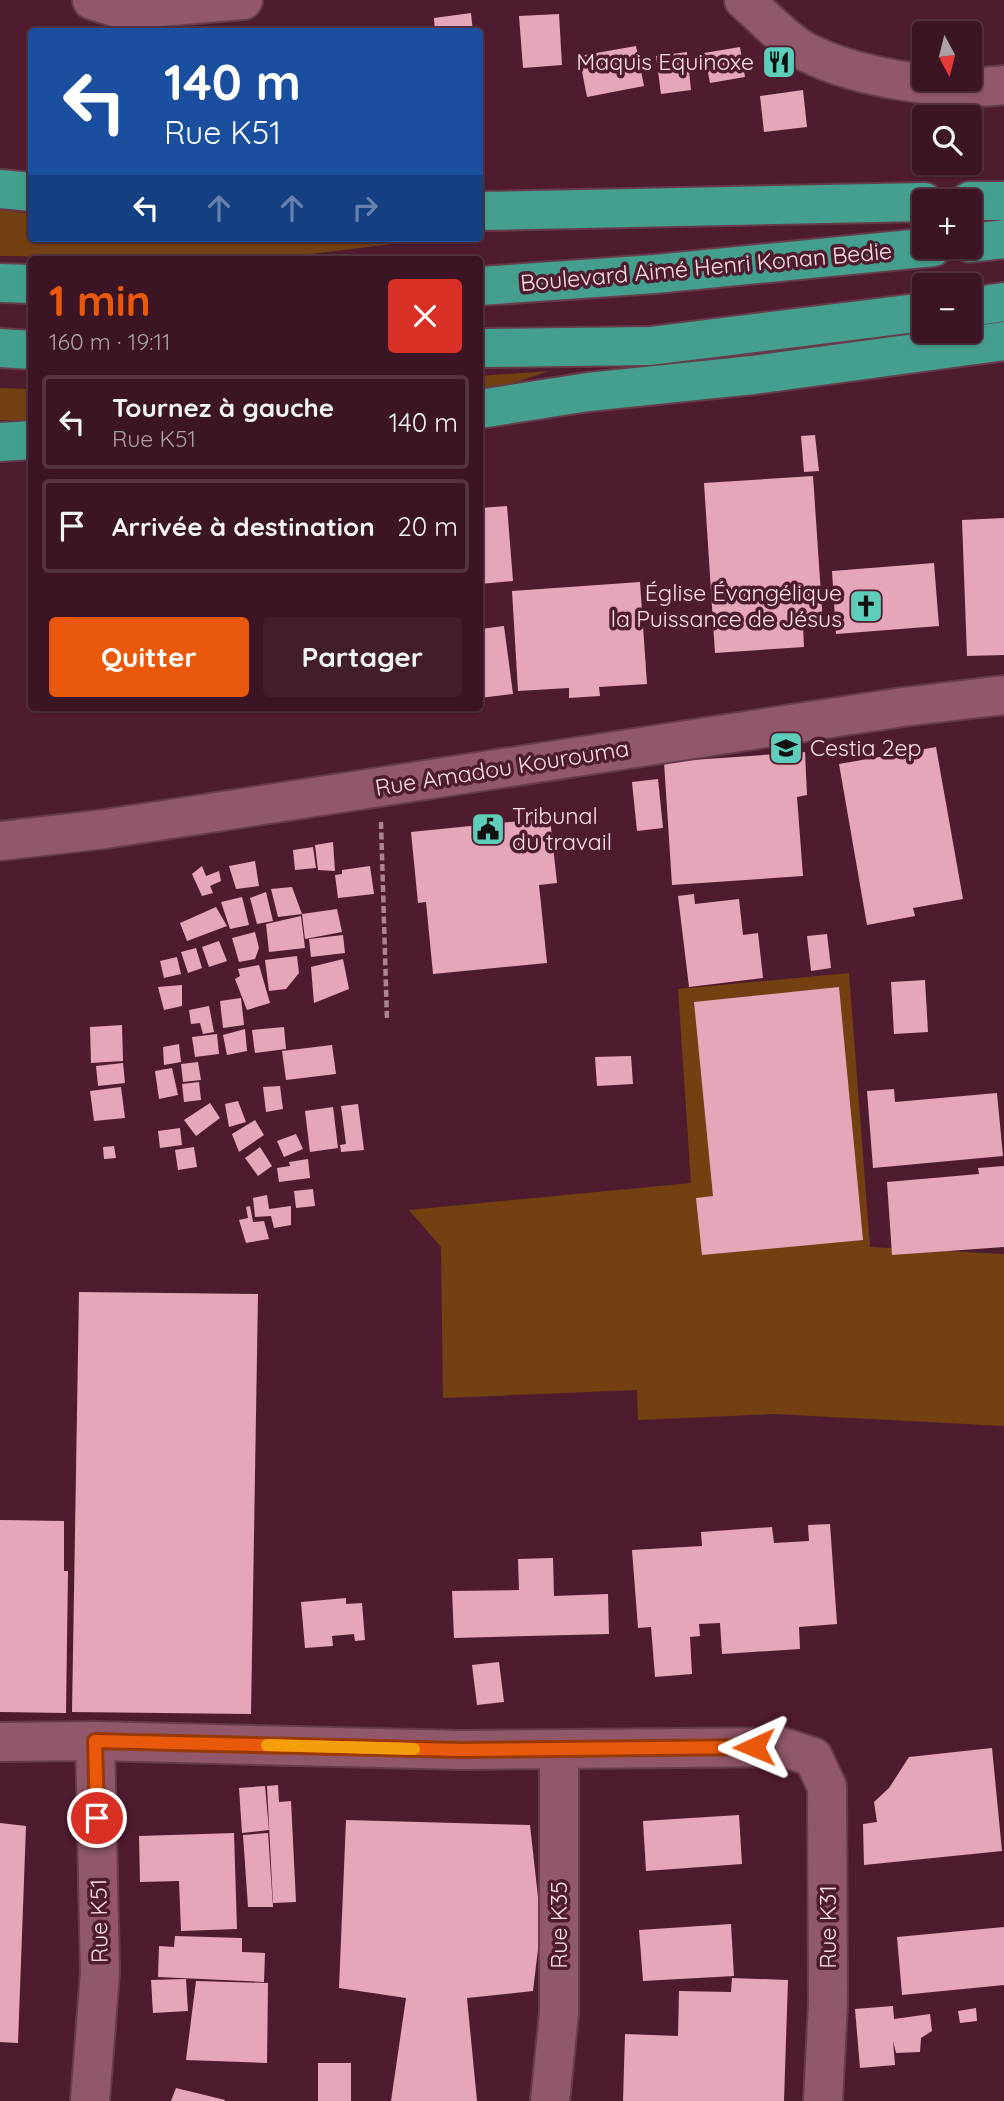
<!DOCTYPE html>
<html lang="fr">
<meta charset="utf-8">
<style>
body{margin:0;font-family:Quicksand,sans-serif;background:#421e2b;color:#f1f3f6;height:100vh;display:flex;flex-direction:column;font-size:26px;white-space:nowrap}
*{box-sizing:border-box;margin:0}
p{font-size:23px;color:#ac9fa6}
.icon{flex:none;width:38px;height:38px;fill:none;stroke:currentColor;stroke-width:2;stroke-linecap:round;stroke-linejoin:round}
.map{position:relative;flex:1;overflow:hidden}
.panel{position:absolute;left:28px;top:256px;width:455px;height:455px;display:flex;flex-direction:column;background:#3b1523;border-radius:7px;box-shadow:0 2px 5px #0004,0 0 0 2px #543441}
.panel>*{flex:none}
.top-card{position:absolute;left:28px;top:28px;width:455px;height:214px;border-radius:7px;box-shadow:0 2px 5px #0004,0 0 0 2px #543441;background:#1a4fa0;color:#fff;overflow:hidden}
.needle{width:46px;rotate:173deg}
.fabs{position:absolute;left:912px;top:21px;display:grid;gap:14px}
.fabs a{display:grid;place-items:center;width:70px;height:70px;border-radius:7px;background:#3b1523;box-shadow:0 2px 5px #0004,0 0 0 2px #543441;font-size:35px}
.pin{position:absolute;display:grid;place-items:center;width:60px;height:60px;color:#fff;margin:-30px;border:4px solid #fff;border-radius:50%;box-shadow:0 2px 7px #0007}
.me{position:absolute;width:77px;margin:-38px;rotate:269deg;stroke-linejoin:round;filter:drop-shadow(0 0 5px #0008)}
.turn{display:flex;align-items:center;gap:24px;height:147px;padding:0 21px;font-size:32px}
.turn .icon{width:91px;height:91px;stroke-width:2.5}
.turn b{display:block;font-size:49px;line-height:60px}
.lanes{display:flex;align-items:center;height:66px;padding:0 21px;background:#0003;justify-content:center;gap:35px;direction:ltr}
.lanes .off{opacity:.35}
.round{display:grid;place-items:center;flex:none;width:74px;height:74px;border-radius:7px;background:#421e2b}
.summary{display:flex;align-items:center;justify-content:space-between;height:119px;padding:0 21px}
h1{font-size:42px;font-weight:700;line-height:52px;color:#ea580c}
.button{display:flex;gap:14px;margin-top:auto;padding:14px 21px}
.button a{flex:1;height:80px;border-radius:7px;background:#ea580c;color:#fff;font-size:28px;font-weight:700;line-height:80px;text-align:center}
.button a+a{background:#421e2b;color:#f1f3f6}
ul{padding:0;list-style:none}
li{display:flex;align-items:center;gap:21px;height:94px;margin:0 14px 10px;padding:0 7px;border:4px solid #543441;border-radius:7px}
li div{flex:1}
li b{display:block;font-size:26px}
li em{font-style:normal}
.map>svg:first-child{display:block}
.green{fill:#734111}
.building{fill:#e6a6ba}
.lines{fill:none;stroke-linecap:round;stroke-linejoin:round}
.minor-casing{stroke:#663c4d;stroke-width:42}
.highway-casing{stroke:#663c4d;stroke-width:42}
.path{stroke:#aa8491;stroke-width:4.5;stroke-dasharray:7 3.5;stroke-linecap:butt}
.minor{stroke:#91576a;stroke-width:38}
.highway{stroke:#449f8e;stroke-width:38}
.route-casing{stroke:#983908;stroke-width:18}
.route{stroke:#ea580c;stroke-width:12}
.slow{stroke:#f59e0b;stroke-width:12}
.labels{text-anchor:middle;stroke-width:7;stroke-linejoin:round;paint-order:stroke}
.poi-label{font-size:23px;fill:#fbe0e7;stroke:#4f1c2f;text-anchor:end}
.street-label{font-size:23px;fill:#fbe0e7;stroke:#4f1c2f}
</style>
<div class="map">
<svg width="1004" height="2101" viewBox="0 0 1004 2101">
<rect width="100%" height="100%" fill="#4f1c2f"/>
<g class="green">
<polygon points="0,210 31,214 32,238 433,239 270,259 0,256"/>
<polygon points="549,371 480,394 480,376"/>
<polygon points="0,388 31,389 31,420 0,420"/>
<polygon points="849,973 870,1247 1004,1254 1004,1426 775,1414 638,1420 637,1390 443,1398 441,1247 409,1210 691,1183 678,989"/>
</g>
<g class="building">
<polygon points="471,13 473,32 435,32 434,18"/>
<polygon points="559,14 562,65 523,68 519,16"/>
<polygon points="636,46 644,86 587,97 579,56"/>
<polygon points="740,47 745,77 710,83 704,53"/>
<polygon points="687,52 691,90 661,94 656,56"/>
<polygon points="803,90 807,127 764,132 760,96"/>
<polygon points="815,435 819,471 804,472 801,436"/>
<polygon points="813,476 823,624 803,626 804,647 715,653 704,483"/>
<polygon points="507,506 513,581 480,584 480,508"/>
<polygon points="1004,518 1004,655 967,656 962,520"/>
<polygon points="934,563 939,626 836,634 832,571"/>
<polygon points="640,582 647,684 599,687 600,696 569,698 569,688 518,691 512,591"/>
<polygon points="504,626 513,694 480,698 480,629"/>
<polygon points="936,747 963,899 913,908 915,916 867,925 839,764"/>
<polygon points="805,752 807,795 797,797 803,876 672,885 664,762"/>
<polygon points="658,779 663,828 637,831 632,782"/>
<polygon points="550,818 557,883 539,885 547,963 433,974 426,902 418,903 411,832"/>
<polygon points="333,842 335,871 318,870 315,845"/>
<polygon points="313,847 316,868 295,870 293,850"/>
<polygon points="255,861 259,886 236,889 229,866"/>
<polygon points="202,866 206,876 219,871 221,881 210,886 213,893 202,896 192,874"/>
<polygon points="370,866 374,894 338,898 335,875 342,874 342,870"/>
<polygon points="292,887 302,914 278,917 271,889"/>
<polygon points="266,892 273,921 257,924 250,898"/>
<polygon points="694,894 695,904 739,899 743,935 758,933 763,978 689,987 678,896"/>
<polygon points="242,897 249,925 230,929 221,902"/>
<polygon points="216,907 227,926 187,941 180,923"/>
<polygon points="337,909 342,932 305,939 302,914"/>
<polygon points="301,916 305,948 269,952 266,924"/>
<polygon points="255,932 259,948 255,959 239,962 232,938"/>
<polygon points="827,934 831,968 811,971 807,936"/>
<polygon points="343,935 345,953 311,957 309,939"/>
<polygon points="219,941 227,961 209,967 202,947"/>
<polygon points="196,948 202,968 188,973 181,952"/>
<polygon points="297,956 299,973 286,989 269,991 265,960"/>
<polygon points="177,957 181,974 164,978 160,961"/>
<polygon points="343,959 349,989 314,1003 311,967"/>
<polygon points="259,965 270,1003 247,1010 235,979 240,976 238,969"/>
<polygon points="925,980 928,1032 894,1034 891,982"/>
<polygon points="182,985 182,1006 164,1010 158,987"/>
<polygon points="839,987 863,1240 702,1255 696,1198 713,1196 694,1002"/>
<polygon points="241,998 244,1025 223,1028 220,1001"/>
<polygon points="209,1006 214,1032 203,1034 200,1023 191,1024 189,1010"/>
<polygon points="122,1025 123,1061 91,1063 90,1027"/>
<polygon points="284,1027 286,1049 255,1053 252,1030"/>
<polygon points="245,1029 247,1051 227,1055 223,1035"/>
<polygon points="217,1034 219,1054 195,1057 192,1037"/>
<polygon points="179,1044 181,1062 164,1065 163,1047"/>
<polygon points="332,1045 336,1074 286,1080 282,1051"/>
<polygon points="631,1056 633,1084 597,1086 595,1057"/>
<polygon points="198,1062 201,1080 183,1082 181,1064"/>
<polygon points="123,1063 125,1083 98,1086 96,1066"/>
<polygon points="172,1068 178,1095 159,1099 155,1071"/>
<polygon points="199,1082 201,1100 184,1102 182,1084"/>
<polygon points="280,1086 283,1109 266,1112 263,1087"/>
<polygon points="121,1087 125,1118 94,1121 90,1091"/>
<polygon points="894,1089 895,1102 997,1093 1003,1156 873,1168 867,1091"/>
<polygon points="238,1101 246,1122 229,1127 225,1104"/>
<polygon points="210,1103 220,1118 196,1136 184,1120"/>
<polygon points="358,1104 364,1150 341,1152 340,1145 346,1144 341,1106"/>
<polygon points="333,1107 338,1148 310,1152 305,1111"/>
<polygon points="255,1120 264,1135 239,1152 232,1134"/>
<polygon points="180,1128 182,1145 160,1148 158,1131"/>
<polygon points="296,1134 303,1149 284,1157 277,1141"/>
<polygon points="114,1146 116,1158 104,1159 103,1147"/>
<polygon points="194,1147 197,1167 178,1170 175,1150"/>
<polygon points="260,1147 272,1166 258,1176 245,1158"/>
<polygon points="308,1159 310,1178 279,1182 277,1168 290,1166 289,1162"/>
<polygon points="1004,1166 1004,1247 892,1255 887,1182 979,1174 978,1168"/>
<polygon points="313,1189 315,1206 296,1208 294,1191"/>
<polygon points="267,1195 269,1209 291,1206 291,1225 274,1228 271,1216 255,1217 253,1198"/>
<polygon points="250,1206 253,1222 264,1221 269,1239 246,1243 239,1220 248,1218 246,1207"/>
<polygon points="79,1292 258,1294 251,1714 72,1712"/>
<polygon points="0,1520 64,1521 64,1571 68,1571 66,1713 0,1712"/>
<polygon points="830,1524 837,1624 799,1627 800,1649 722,1654 720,1623 699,1624 700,1636 690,1637 692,1674 655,1677 651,1627 638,1628 632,1550 702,1546 701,1532 772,1527 774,1543 809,1541 808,1525"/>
<polygon points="553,1558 554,1596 608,1594 609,1634 454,1638 452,1591 519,1590 518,1559"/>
<polygon points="346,1598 346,1604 362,1603 365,1640 355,1641 354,1634 332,1636 333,1646 305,1648 301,1602"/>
<polygon points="499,1662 504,1702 477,1705 472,1665"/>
<polygon points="992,1748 1002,1851 864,1865 863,1824 877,1822 874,1802 889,1788 909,1757"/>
<polygon points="278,1785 279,1802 291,1801 296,1902 273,1903 267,1786"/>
<polygon points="265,1786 269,1830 242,1833 239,1788"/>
<polygon points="739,1815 742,1864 646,1871 643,1821"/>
<polygon points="346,1820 530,1825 541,1924 533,1991 467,1998 477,2101 391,2101 406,1998 339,1988"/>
<polygon points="0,1823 26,1826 18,2043 0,2042"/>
<polygon points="234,1833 237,1929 181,1931 179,1881 140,1882 139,1836"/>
<polygon points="268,1833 273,1907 248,1907 243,1835"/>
<polygon points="731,1924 734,1976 643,1981 639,1930"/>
<polygon points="1004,1927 1004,1985 902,1995 897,1937"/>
<polygon points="175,1936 242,1938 242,1952 265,1953 264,1982 158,1977 159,1946 174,1947"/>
<polygon points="732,1978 788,1980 784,2101 623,2101 625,2034 678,2036 679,1991 731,1992"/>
<polygon points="186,1979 188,2011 153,2013 151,1980"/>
<polygon points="196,1981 268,1983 267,2063 186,2060"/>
<polygon points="893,2006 894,2019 930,2014 932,2031 921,2038 920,2052 896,2053 893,2041 895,2065 860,2068 855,2009"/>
<polygon points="976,2008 977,2021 960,2023 958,2011"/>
<rect x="318" y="2063" width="33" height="38"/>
<polygon points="176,2088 225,2100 225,2101 171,2101"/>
</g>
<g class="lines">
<g class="minor-casing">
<g id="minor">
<polyline points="92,0 123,10 243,0"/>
<path d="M 744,0 C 763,16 784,40 806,52 C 857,78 947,92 1004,85"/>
<polyline points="0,841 105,829 903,707 1004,695"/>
<polyline points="0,1742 95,1741 461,1750 782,1747 813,1757 827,1787 828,2003 823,2101"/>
<polyline points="90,2101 100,1973 95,1741"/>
<polyline points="550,2101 559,2013 559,1749"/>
</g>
</g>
<g class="highway-casing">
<g id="highway">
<polyline points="0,189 32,192"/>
<polyline points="970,201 1004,201"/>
<polyline points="480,211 924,202"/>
<polyline points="970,243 1004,239"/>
<polyline points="0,283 32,284"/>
<polyline points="480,286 655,274 933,247"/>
<polyline points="970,307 1004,302"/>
<polyline points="0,348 32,350"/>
<polyline points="480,348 650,346 924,312"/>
<polyline points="480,409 588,392 753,375 1004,341"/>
<polyline points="0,442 32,440"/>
</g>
</g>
<polyline class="path" points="381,822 387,1020"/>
<use href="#minor" class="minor"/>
<use href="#highway" class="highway"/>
</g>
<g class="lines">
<g class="route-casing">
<polyline id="route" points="97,1818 95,1741 461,1750 754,1747"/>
</g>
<use href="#route" class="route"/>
<polyline class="slow" points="267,1745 414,1749"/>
</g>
<defs>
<g id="restaurant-square" transform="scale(1.75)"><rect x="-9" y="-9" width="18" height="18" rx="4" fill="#5dceb9" stroke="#4f1c2f"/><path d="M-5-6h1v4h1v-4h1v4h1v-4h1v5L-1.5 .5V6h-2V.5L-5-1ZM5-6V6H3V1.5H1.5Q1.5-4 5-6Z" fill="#111"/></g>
<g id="church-square" transform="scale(1.75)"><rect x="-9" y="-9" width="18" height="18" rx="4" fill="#5dceb9" stroke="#4f1c2f"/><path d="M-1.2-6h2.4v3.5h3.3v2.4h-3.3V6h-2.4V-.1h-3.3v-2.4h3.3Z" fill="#111"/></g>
<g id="school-square" transform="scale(1.75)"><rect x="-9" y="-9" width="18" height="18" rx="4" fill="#5dceb9" stroke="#4f1c2f"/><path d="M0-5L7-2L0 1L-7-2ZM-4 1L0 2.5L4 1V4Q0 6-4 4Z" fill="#111"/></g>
<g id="civic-square" transform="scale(1.75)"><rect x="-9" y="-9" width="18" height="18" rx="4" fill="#5dceb9" stroke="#4f1c2f"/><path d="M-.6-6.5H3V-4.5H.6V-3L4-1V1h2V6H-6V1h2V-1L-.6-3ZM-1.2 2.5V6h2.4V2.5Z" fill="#111"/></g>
</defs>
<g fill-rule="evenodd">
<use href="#restaurant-square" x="779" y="62"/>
<use href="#church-square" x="866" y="606"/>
<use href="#school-square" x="786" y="748"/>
<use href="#civic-square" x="488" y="829"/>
</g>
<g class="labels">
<g class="poi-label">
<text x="754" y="70">Maquis Equinoxe</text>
<text x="842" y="601">Église Évangélique<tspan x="842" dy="26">la Puissance de Jésus</tspan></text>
<text x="810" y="756" text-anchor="start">Cestia 2ep</text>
<text x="512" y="824" text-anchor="start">Tribunal<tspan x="512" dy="26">du travail</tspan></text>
</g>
<g class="street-label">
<text transform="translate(706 267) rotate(-5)" y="8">Boulevard Aimé Henri Konan Bedie</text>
<text transform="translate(502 768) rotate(-9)" y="8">Rue Amadou Kourouma</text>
<text transform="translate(99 1921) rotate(-91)" y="8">Rue K51</text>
<text transform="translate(559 1925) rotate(-90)" y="8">Rue K35</text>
<text transform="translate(828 1927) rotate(-90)" y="8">Rue K31</text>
</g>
</g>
</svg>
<div class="fabs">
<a><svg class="needle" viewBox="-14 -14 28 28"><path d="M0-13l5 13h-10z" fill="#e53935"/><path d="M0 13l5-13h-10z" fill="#ac9fa6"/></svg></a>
<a><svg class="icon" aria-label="search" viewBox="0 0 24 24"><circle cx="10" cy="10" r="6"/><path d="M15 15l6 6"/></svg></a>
<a>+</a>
<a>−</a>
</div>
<div class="pin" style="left:97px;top:1818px;background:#d93025"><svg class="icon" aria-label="arrive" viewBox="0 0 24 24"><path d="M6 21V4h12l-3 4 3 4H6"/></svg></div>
<svg class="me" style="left:754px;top:1747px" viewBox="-20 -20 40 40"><path d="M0-17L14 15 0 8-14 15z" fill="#ea580c" stroke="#fff" stroke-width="4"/></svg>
<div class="top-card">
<div class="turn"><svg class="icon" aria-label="left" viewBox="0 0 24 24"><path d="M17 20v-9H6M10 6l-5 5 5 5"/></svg><div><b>140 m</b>Rue K51</div></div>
<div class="lanes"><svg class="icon" aria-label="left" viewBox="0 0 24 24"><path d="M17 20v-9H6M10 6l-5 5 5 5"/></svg><svg class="icon off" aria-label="ahead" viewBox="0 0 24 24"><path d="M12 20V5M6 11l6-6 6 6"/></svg><svg class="icon off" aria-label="ahead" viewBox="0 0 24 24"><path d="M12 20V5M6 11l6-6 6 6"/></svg><svg class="icon off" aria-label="right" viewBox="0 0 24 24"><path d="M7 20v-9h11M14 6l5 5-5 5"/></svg></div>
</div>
<section class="panel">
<div class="summary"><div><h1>1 min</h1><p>160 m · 19:11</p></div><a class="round" style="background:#d93025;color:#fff"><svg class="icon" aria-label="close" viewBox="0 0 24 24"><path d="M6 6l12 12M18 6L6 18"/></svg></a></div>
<ul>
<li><svg class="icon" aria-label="left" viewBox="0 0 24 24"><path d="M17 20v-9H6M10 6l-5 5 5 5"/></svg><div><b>Tournez à gauche</b><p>Rue K51</p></div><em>140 m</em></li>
<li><svg class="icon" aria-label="arrive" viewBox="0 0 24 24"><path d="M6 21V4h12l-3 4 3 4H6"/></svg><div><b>Arrivée à destination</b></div><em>20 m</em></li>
</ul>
<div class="button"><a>Quitter</a><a>Partager</a></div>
</section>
</div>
